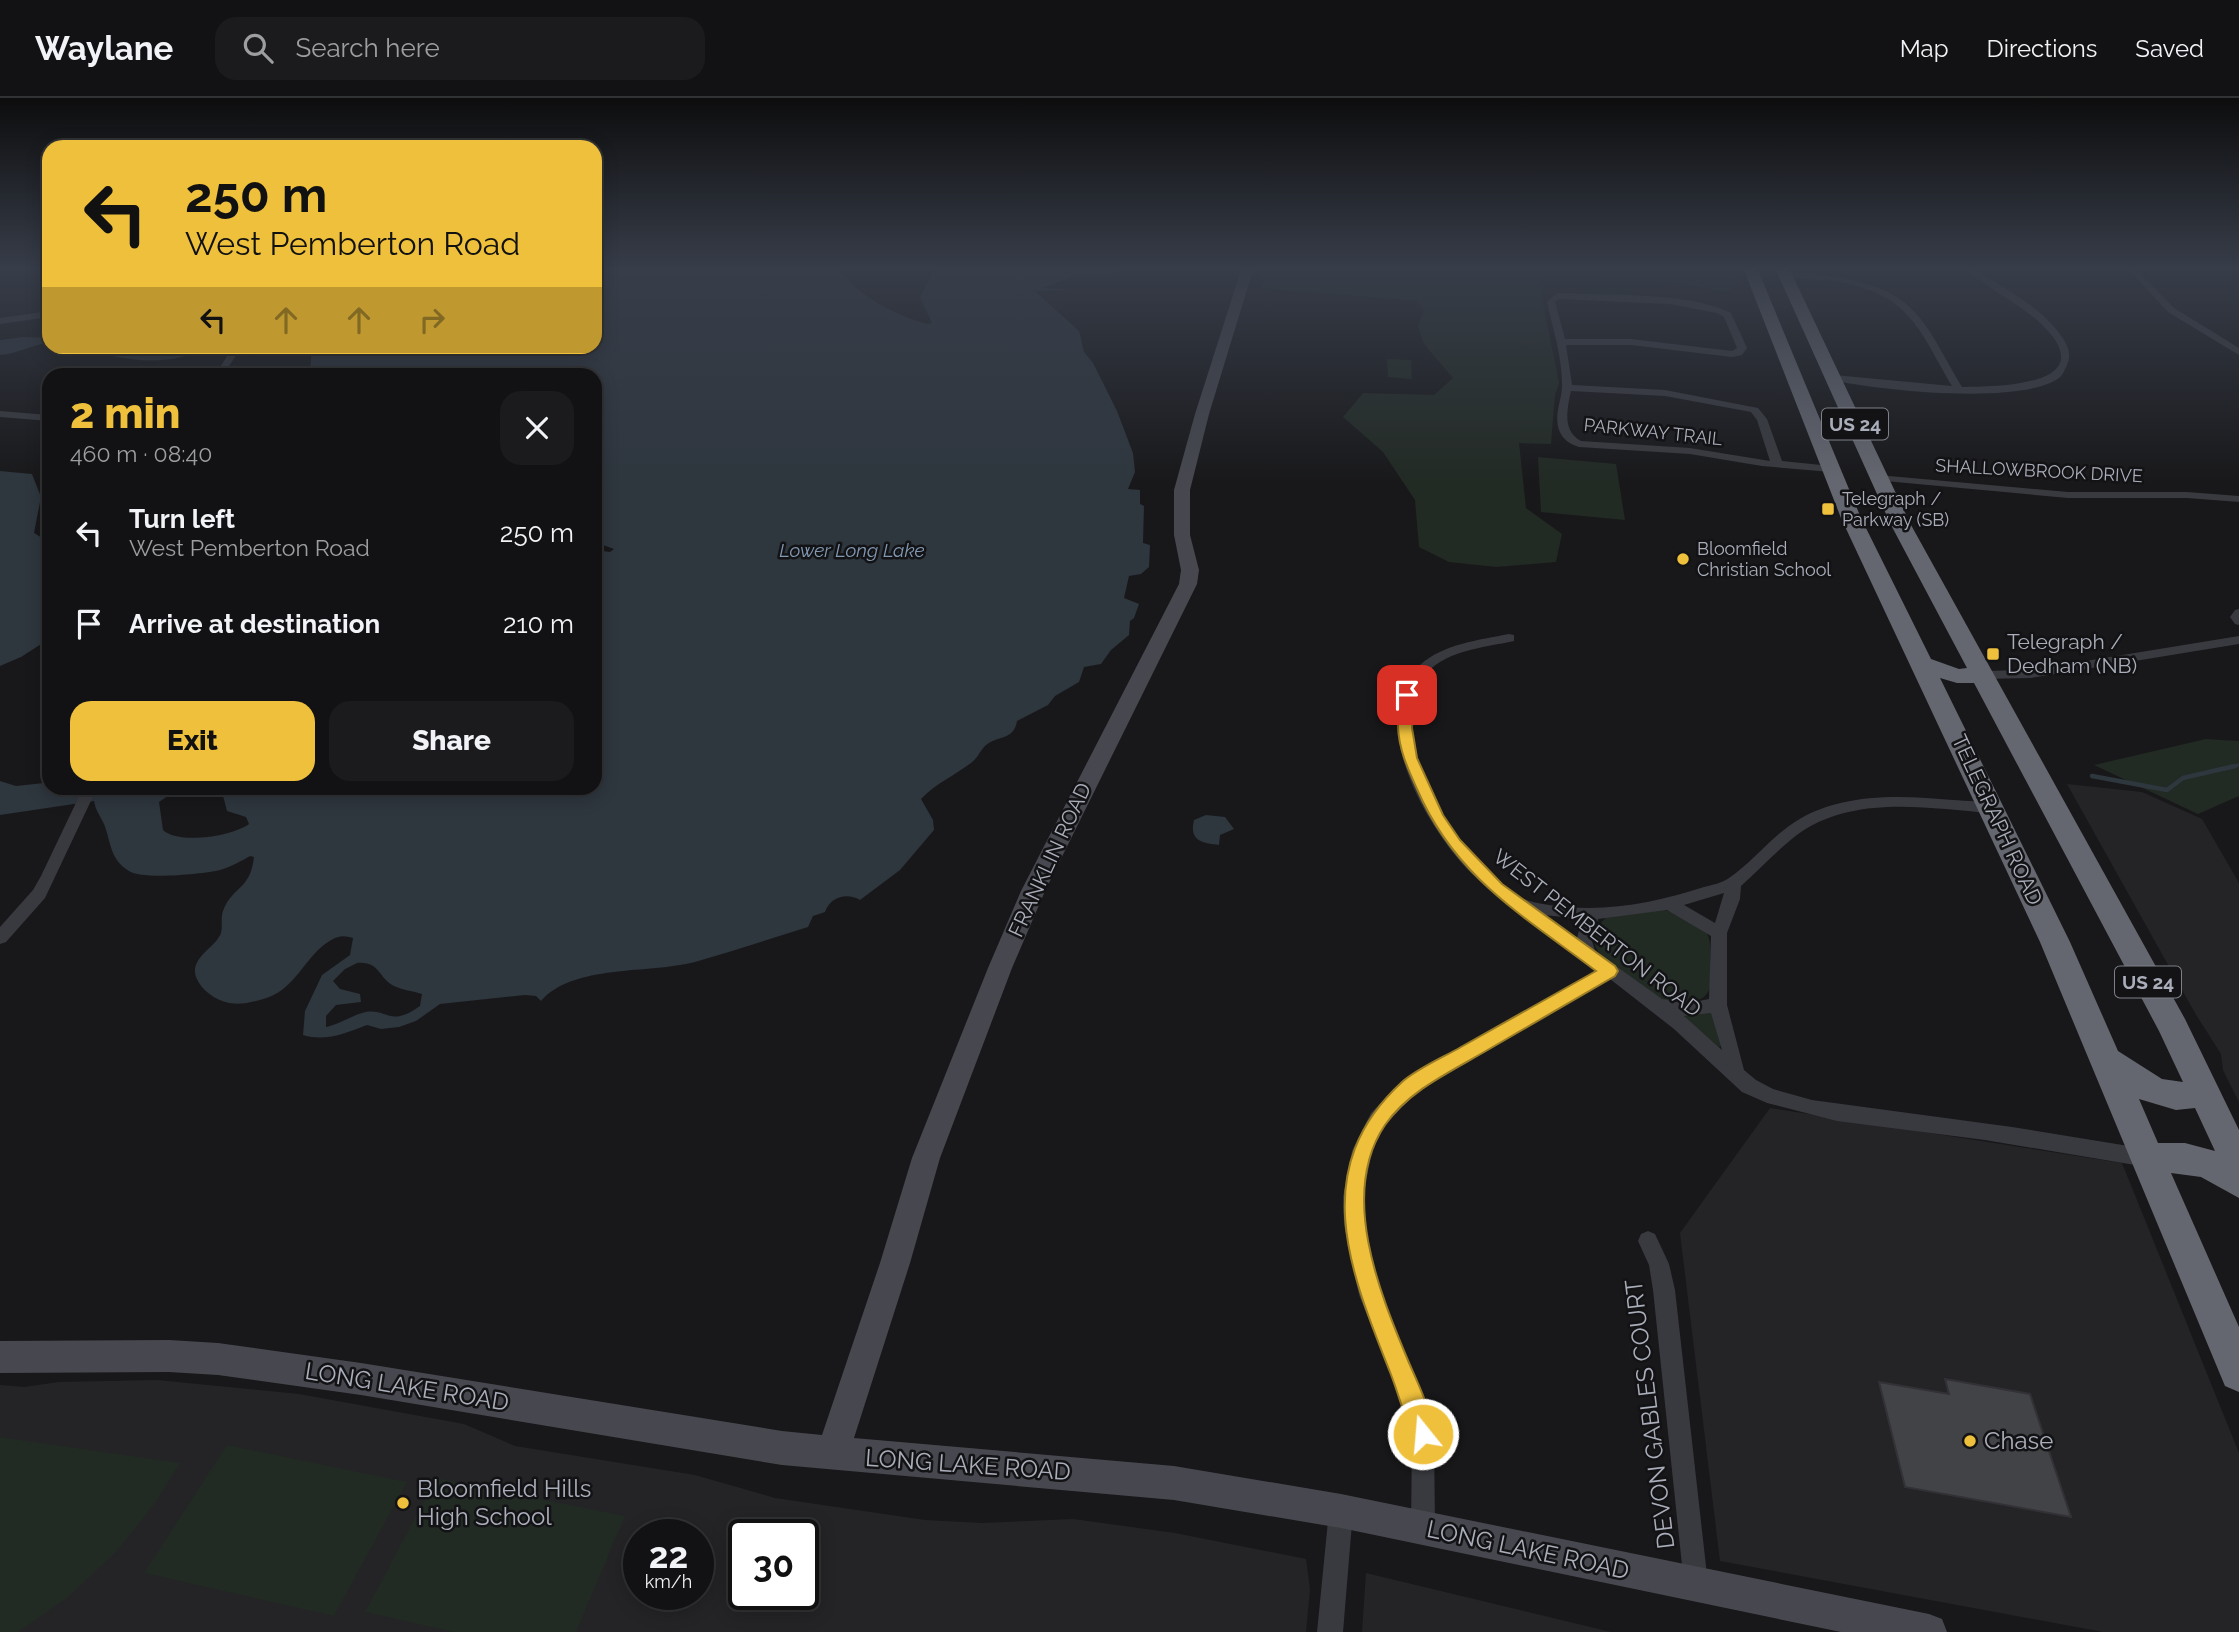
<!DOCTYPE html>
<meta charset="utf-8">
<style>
body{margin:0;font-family:Raleway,sans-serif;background:#1b1b1d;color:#f1f3f6;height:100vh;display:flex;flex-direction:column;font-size:26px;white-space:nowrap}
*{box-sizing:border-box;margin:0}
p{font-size:23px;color:#9c9ea0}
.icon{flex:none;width:38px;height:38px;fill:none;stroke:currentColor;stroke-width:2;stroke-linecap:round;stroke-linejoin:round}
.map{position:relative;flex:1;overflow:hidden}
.drawer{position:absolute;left:42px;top:270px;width:560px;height:427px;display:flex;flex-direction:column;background:#121214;border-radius:21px;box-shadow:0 4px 18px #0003,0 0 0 2px #313234}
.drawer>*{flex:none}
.top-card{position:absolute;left:42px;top:42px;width:560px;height:214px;border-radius:21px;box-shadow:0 4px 18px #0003,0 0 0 2px #313234;background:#efc03b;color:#111;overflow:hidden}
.speed{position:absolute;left:623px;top:1421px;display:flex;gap:14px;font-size:35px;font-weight:700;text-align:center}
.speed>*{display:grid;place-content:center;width:91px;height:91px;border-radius:50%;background:#121214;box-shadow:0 4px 18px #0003,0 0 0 2px #313234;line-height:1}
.speed small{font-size:18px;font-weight:400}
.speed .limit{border:4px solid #111;border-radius:10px;background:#fff;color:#111}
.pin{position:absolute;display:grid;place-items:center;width:60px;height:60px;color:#fff;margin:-30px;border-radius:14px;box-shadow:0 4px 10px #0006}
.me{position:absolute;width:77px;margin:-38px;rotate:343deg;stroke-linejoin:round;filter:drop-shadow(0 0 5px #0008)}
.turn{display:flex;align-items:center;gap:24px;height:147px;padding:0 28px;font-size:32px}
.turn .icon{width:91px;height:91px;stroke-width:2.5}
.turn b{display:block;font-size:49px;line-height:60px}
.lanes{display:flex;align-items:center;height:66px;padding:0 28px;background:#0003;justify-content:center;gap:35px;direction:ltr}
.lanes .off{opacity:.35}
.round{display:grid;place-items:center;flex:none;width:74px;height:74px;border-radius:21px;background:#1b1b1d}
.headline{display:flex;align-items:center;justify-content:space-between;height:119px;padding:0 28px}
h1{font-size:42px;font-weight:800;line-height:52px;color:#efc03b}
.button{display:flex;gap:14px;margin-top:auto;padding:14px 28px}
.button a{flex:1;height:80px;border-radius:21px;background:#efc03b;color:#111;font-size:28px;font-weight:800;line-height:80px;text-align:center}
.button a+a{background:#1b1b1d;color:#f1f3f6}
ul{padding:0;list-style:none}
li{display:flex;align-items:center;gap:21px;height:91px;padding:0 28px}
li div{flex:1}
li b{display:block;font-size:26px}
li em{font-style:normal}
header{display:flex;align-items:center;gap:42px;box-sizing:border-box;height:98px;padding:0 35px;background:#121214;border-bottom:2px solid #313234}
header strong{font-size:33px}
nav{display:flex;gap:38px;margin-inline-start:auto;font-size:24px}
.search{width:490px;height:63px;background:#1b1b1d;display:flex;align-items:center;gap:18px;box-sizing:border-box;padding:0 24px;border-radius:21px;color:#9c9ea0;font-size:26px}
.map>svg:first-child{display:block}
.built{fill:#242427;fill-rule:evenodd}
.green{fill:#222a24}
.water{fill:#2e363e;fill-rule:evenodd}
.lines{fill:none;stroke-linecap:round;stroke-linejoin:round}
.stream-far1{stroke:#2e363e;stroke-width:3.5}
.stream{stroke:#2e363e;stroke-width:4.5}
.building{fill:#424347;stroke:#323236;stroke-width:2}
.street{fill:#393a3f;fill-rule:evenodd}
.secondary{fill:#47484f;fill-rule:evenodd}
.highway{fill:#656770;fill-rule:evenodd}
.route{fill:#efc03b;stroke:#9b7d26;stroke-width:2}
.poi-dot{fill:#efc03b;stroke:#131315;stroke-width:2.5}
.labels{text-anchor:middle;stroke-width:5;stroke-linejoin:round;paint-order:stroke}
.far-street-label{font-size:18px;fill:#aaaeba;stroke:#131315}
.far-poi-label{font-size:18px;fill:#aaaeba;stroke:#131315;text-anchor:start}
.shield{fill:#131315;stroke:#7d8088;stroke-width:2}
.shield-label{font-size:19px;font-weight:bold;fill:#aaaeba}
.far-water-label{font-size:19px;font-style:italic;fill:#8299b4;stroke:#131315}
.poi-label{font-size:21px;fill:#aaaeba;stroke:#131315;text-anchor:start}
.street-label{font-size:21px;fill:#aaaeba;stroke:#131315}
.near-street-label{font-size:24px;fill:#aaaeba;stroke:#131315}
.near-poi-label{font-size:24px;fill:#aaaeba;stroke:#131315;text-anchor:start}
</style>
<header>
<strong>Waylane</strong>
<div class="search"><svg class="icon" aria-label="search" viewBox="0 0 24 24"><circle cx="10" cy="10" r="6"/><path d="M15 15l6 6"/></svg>Search here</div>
<nav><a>Map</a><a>Directions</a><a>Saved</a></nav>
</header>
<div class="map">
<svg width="2239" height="1534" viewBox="0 0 2239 1534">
<rect width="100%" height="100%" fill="#18181a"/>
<g class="built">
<polygon points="2067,686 2142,694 2202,721 2239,785 2239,1004 2223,972 2221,956 2195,915"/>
<polygon points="1770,1010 2122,1065 2239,1355 2239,1534 2103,1534 1720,1463 1680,1135"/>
<path d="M 157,1282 L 299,1296 L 464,1326 L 515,1348 L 695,1377 L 775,1400 L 925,1422 L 982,1425 L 1073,1421 L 1175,1435 L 1306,1461 L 1310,1491 L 1306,1534 L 0,1534 L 0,1287 L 24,1289 L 59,1284 ZM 639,1437 L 698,1437 L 698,1496 L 639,1496 ZM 744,1437 L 803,1437 L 803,1496 L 744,1496 Z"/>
<polygon points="1366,1475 1611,1534 1362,1534"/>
</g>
<g class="green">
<polygon points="1265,172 1733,172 1740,188 1726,193 1688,187 1550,176 1539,185 1559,285 1555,297 1551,346 1519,345 1526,410 1562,436 1556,464 1496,469 1449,464 1419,449 1415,402 1383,354 1343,319 1363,295 1434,297 1453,280 1424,246 1418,229 1424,213 1418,203 1260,190"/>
<polygon points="1387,261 1411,262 1412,281 1388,279"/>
<polygon points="1538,359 1616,366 1625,422 1541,414"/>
<polygon points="2206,641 2239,643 2239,698 2198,716 2094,667"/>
<path d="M 1663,812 C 1676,814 1699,823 1706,834 C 1712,843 1710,855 1710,865 C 1710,873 1712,885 1709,892 C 1704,905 1682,907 1671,904 C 1651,899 1632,880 1616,869 C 1602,859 1589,849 1595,830 L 1607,819 Z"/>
<polygon points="1710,914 1714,917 1723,947 1719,949 1685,920 1685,916"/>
<polygon points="0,1339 180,1365 155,1405 117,1453 67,1500 18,1534 0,1534"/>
<polygon points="227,1347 407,1384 334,1518 144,1475"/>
<polygon points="436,1380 625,1418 576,1534 454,1534 365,1514"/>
</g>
<g class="water">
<path d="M 595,172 L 842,172 C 853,197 902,220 928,226 L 932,225 L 920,199 L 934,172 L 1123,172 L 1107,177 L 1073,178 L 1043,190 L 1073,192 L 1035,193 L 1079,233 L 1084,254 L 1093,265 L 1117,313 L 1133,355 L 1135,374 L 1128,391 L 1140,392 L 1140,406 L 1144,408 L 1143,445 L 1150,447 L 1149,469 L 1141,476 L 1129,478 L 1124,500 L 1139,506 L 1134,520 L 1130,523 L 1129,537 L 1111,552 L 1101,566 L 1084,569 L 1079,584 L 1055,598 L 1048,607 L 1017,623 C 1014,643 997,637 985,648 C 980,653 977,661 971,665 C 954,678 936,685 921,701 L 933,722 L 934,732 L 900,772 L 860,802 C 847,794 830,799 825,814 L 813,818 L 808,829 C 770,841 733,853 695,864 C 649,876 573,866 541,903 L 536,898 L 525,897 L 440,906 L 416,923 L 399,929 L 381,931 L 367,927 C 346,935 326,944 303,937 L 305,913 L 322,877 L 350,857 L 353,840 C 345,838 341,837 333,841 C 303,857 298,893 260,902 C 249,905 240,907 229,905 C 215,902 201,892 196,879 C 190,861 212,851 219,839 C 224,833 220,821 223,813 C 233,787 250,793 254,759 L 250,758 C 241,763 231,769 220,772 C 204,776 142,782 129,773 C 110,762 111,744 104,726 C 100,717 96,714 94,703 L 0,717 L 0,683 L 16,688 L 44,685 L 49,686 L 49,690 L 198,690 L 172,695 L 159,704 L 163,732 C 179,747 233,738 249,726 L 246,719 L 227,713 L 221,690 L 595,690 L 595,452 L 610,454 L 614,451 L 595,444 L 595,276 L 310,276 L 312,249 L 595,248 ZM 357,865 C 380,863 378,880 394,888 C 402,892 413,893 422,896 L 420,908 C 388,931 387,908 362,915 C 349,919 340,926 326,929 L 326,918 L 336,907 L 361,904 L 360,896 L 340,891 L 333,883 L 345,871 Z"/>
<path d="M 24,239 L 49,240 L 49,245 C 32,246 18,256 0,257 L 0,242 Z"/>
<path d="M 71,249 L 209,249 C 158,273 124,260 71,249 Z"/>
<polygon points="0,373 32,376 41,399 34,435 49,444 49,541 21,559 0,568"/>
<path d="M 1206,717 L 1225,719 L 1234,731 L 1220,737 L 1219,747 C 1202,745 1189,743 1194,722 Z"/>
</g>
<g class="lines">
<polyline class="stream-far1" points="2228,670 2239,667"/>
<polyline class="stream" points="2092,678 2167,692 2183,680 2235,668"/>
</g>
<polygon class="building" points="1945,1281 2030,1296 2071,1419 1905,1389 1879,1284 1949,1296"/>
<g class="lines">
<g class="street">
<path d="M 1967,172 L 1976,172 C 2006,192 2044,210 2064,242 C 2069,250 2071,258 2067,267 C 2065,271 2063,277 2059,280 C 2020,308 1878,292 1831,282 L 1831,278 L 1834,277 L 1952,288 C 1917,228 1910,196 1834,183 C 1818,181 1794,183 1781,176 C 1791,170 1811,175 1823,177 C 1915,190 1919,215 1962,289 C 2004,289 2108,286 2037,222 C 2015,203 1988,191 1967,172 Z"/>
<polygon points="2129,172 2137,172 2174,210 2239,250 2239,257 2168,214"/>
<path d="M 1557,195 C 1606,198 1687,193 1731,215 L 1747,250 L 1742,257 L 1732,259 L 1631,247 L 1566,247 L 1572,287 L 1665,292 L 1758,310 L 1767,321 L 1782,363 L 1831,368 L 1836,371 L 1831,374 L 1762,368 L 1690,356 L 1579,349 C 1570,346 1563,342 1559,332 C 1554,317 1561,304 1562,290 C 1563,262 1553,231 1547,204 ZM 1559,201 L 1670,206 L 1717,215 L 1724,219 L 1737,250 L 1732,253 L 1631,241 L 1565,241 L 1555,204 ZM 1571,293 L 1665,298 L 1751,314 L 1757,322 L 1770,363 L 1690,350 L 1581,343 C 1562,333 1567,311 1571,293 Z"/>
<polygon points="49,213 49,219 0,226 0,220"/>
<polygon points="233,248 242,248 224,276 216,276"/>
<polygon points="0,313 49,317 49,323 0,319"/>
<polygon points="1878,377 2068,394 2187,394 2239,398 2239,404 2187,400 2068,400 1874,382 1873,380"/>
<polygon points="2239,511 2239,527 2235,526 2230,519 2235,512"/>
<path d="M 1509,536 L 1514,537 L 1514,543 C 1483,550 1442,552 1422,581 C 1381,640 1466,773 1522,800 C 1533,806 1555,808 1568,809 C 1614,813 1661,803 1704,789 C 1712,787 1722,785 1729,780 C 1751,765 1768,743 1789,728 C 1835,694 1899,697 1953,702 C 1967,703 1982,703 1995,706 L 1998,710 L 1990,715 C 1928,710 1856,697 1801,734 C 1780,749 1760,771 1741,788 L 1740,801 L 1727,835 L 1727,907 L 1744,972 L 1756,982 L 1773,991 L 1812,1002 L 2012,1029 L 2147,1051 L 2154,1054 L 2157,1060 L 2154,1066 L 2147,1069 L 1985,1042 L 1837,1023 L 1767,1005 L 1742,994 L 1674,931 L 1610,881 L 1417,994 L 1385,1027 L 1372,1053 L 1363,1099 L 1364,1127 L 1381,1197 L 1426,1308 L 1434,1336 L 1435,1430 L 1431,1438 L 1423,1442 L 1415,1438 L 1411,1430 L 1412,1336 L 1404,1308 L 1359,1197 L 1344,1127 L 1343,1099 L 1352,1053 L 1371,1015 L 1403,982 L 1597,872 C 1555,841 1508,812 1471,775 C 1428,732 1362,620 1420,567 C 1443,546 1479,542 1509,536 ZM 1724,795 L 1715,825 L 1684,807 ZM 1667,812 L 1711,838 L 1709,901 L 1689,905 L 1662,901 L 1595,853 L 1592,843 L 1598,821 ZM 1544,817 L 1582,821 L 1577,840 ZM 1711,915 L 1722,952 L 1684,918 Z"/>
<polygon points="2239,538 2239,546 2031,580 1981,581 1974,577 1981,573 2031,572"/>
<polygon points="83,690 97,690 45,800 6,844 0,846 0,829 33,792 41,778"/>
<polygon points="1648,1133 1655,1136 1669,1166 1675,1192 1708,1486 1705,1495 1696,1498 1687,1495 1684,1486 1653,1192 1649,1167 1638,1143 1641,1136"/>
<polygon points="1341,1401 1349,1405 1353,1413 1343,1534 1317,1534 1329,1413 1333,1405"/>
</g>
<polygon class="secondary" points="1241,172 1253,172 1209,316 1190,392 1190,437 1199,472 1197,486 1045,793 1012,870 940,1060 910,1165 854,1340 1174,1368 1341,1396 1929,1516 1942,1521 1947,1534 1841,1534 1341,1430 1174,1402 782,1367 361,1297 218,1277 169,1274 0,1275 0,1243 169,1242 218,1245 361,1265 782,1333 822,1337 880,1165 912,1060 988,870 1021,793 1179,486 1181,472 1174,437 1174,392 1195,316"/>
<path class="highway" d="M 1744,172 L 1758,172 L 1861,420 L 1931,561 L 1959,571 L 1967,570 L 1891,427 L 1776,172 L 1790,172 L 1911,427 L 2185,921 L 2239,1032 L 2239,1100 L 2201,1079 L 2171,1075 L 2239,1229 L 2239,1294 L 2225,1288 L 2040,844 L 1841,420 ZM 1940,580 L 1957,585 L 1974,585 L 2159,933 L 2183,984 L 2162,981 L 2118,953 L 2070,844 ZM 2139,1001 L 2176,1012 L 2195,1010 L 2215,1053 L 2185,1045 L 2158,1045 Z"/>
</g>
<linearGradient id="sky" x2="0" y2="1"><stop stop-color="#0d0d0e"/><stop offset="0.44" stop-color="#373d49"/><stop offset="1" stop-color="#373d49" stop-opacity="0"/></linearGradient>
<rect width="2239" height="387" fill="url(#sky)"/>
<path class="route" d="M 1407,593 L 1414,597 L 1412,630 L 1417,660 L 1443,717 L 1460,742 L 1502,786 L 1615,868 L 1618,873 L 1615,878 C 1574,902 1533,926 1491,950 C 1454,972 1410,991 1385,1027 C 1339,1095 1379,1193 1407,1260 C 1415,1280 1439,1325 1431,1344 L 1423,1348 L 1415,1344 C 1405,1321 1399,1297 1390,1274 C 1350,1173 1307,1071 1402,984 C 1418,970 1442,960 1461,949 C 1506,924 1551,898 1596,873 C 1522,817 1455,779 1417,691 C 1408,671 1399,652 1398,629 C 1398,619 1400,608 1400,597 Z"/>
<g class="poi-dot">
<rect x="1821" y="404" width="14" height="14" rx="3.5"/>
<circle cx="1683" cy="461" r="7"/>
<rect x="1986" y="549" width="14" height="14" rx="3.5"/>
<circle cx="1970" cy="1343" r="7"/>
<circle cx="403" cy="1405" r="7"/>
</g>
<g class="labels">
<g class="far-street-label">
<text transform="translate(1653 334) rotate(6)" y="6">PARKWAY TRAIL</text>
<text transform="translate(2039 373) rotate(3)" y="6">SHALLOWBROOK DRIVE</text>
</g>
<g class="far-poi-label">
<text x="1842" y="407">Telegraph /<tspan x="1842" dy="21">Parkway (SB)</tspan></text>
<text x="1697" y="457">Bloomfield<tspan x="1697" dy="21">Christian School</tspan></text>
</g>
<g class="shield">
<rect x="1822" y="310.5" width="66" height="31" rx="5"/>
<rect x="2115" y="868.5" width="66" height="31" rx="5"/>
</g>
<g class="shield-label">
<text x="1855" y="333">US 24</text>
<text x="2148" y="891">US 24</text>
</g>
<g class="far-water-label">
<text x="852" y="459">Lower Long Lake</text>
</g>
<g class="poi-label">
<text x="2007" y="551">Telegraph /<tspan x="2007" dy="24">Dedham (NB)</tspan></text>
</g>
<g class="street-label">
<text transform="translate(1997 722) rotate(65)" y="7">TELEGRAPH ROAD</text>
<text transform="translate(1050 762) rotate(-65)" y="7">FRANKLIN ROAD</text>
<text transform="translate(1597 835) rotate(38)" y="7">WEST PEMBERTON ROAD</text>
</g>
<g class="near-street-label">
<text transform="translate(407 1289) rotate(9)" y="8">LONG LAKE ROAD</text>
<text transform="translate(1650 1316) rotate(-97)" y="8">DEVON GABLES COURT</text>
<text transform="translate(968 1367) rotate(4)" y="8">LONG LAKE ROAD</text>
<text transform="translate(1528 1452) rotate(12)" y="8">LONG LAKE ROAD</text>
</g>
<g class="near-poi-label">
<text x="1984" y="1351">Chase</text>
<text x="417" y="1399">Bloomfield Hills<tspan x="417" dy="28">High School</tspan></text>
</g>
</g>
</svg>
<div class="speed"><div>22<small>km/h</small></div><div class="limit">30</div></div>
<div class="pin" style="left:1407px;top:597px;background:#d93025"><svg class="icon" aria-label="arrive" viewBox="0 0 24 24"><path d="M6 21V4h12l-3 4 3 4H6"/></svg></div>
<svg class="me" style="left:1423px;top:1336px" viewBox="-20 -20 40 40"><circle r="17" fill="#efc03b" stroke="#fff" stroke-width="3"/><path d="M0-11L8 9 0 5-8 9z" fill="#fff"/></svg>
<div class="top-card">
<div class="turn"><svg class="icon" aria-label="left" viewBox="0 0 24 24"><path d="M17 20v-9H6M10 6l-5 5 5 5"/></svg><div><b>250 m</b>West Pemberton Road</div></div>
<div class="lanes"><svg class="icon" aria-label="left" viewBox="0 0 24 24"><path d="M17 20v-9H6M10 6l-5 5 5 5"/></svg><svg class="icon off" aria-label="ahead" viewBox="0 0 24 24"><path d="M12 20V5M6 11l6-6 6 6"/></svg><svg class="icon off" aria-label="ahead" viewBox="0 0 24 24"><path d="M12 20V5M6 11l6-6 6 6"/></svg><svg class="icon off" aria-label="right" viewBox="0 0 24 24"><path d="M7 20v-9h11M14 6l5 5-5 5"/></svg></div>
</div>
<section class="drawer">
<div class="headline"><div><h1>2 min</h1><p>460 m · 08:40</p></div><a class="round"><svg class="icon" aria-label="close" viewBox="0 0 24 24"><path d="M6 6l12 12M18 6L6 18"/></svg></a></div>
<ul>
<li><svg class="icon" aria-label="left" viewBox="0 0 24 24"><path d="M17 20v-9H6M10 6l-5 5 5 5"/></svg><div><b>Turn left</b><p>West Pemberton Road</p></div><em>250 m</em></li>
<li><svg class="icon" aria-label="arrive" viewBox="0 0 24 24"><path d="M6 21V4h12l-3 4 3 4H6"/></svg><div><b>Arrive at destination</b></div><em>210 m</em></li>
</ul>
<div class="button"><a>Exit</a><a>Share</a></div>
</section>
</div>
